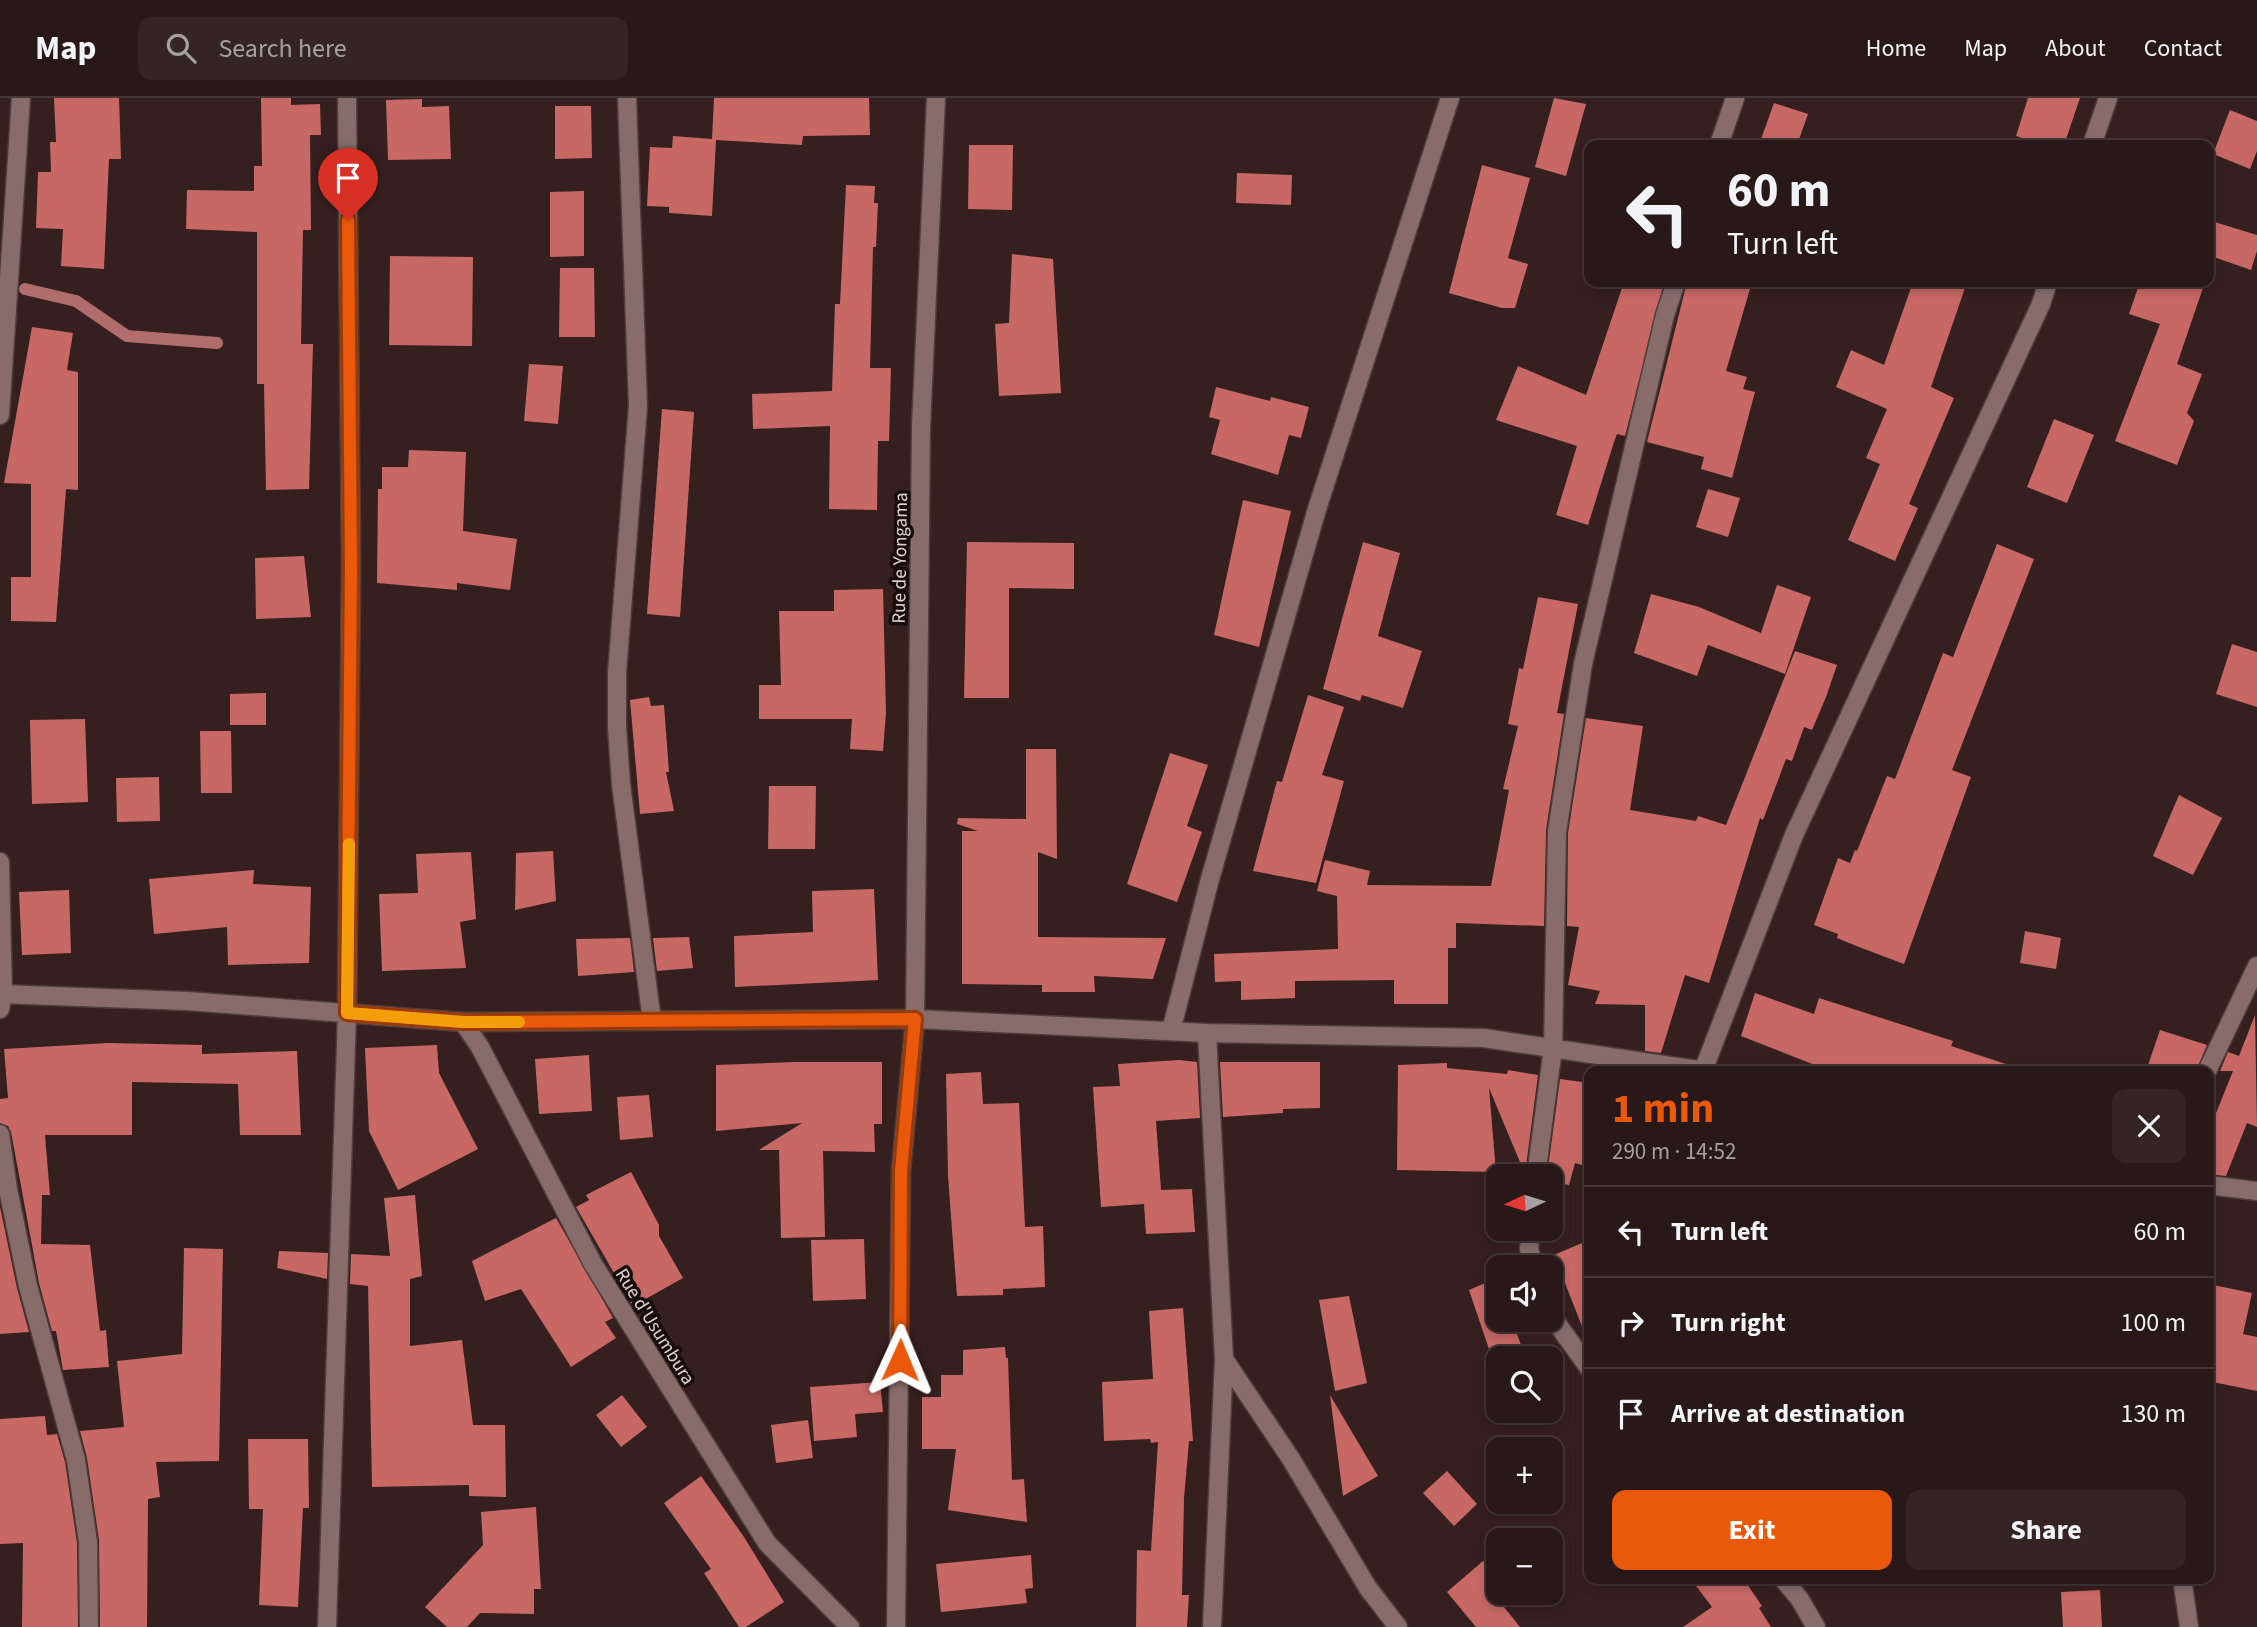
<!DOCTYPE html>
<meta charset="utf-8">
<style>
body{margin:0;font-family:"Source Sans 3",sans-serif;background:#342524;color:#f1f3f6;height:100vh;display:flex;flex-direction:column;font-size:26px;white-space:nowrap}
*{box-sizing:border-box;margin:0}
p{font-size:23px;color:#a5a0a1}
.icon{flex:none;width:38px;height:38px;fill:none;stroke:currentColor;stroke-width:2;stroke-linecap:round;stroke-linejoin:round}
.map{position:relative;flex:1;overflow:hidden}
.sheet{position:absolute;left:1584px;top:968px;width:630px;height:518px;display:flex;flex-direction:column;background:#281817;border-radius:14px;box-shadow:0 4px 10px #0003,0 0 0 2px #443736}
.sheet>*{flex:none}
.top-card{position:absolute;left:1584px;top:42px;width:630px;height:147px;border-radius:14px;box-shadow:0 4px 10px #0003,0 0 0 2px #443736;background:#281817;color:#f1f3f6;overflow:hidden}
.needle{width:46px;rotate:266deg}
.fabs{position:absolute;left:1486px;top:1066px;display:grid;gap:14px}
.fabs a{display:grid;place-items:center;width:77px;height:77px;border-radius:14px;background:#281817;box-shadow:0 4px 10px #0003,0 0 0 2px #443736;font-size:35px}
.pin{position:absolute;display:grid;place-items:center;width:60px;height:60px;color:#fff;margin:-72px -30px;border-radius:50% 50% 50% 0;rotate:-45deg;box-shadow:0 0 7px #0007}
.pin .icon{rotate:45deg}
.me{position:absolute;width:77px;margin:-38px;rotate:1deg;stroke-linejoin:round;filter:drop-shadow(0 0 5px #0008)}
.turn{display:flex;align-items:center;gap:24px;height:147px;padding:0 28px;font-size:32px}
.turn .icon{width:91px;height:91px;stroke-width:2.5}
.turn b{display:block;font-size:49px;line-height:60px}
.round{display:grid;place-items:center;flex:none;width:74px;height:74px;border-radius:14px;background:#342524}
.headline{display:flex;align-items:center;justify-content:space-between;height:119px;padding:0 28px}
h1{font-size:42px;font-weight:700;line-height:52px;color:#ea580c}
.primary-button{display:flex;gap:14px;margin-top:auto;padding:14px 28px}
.primary-button a{flex:1;height:80px;border-radius:14px;background:#ea580c;color:#fff;font-size:28px;font-weight:700;line-height:80px;text-align:center}
.primary-button a+a{background:#342524;color:#f1f3f6}
ul{padding:0;list-style:none}
li{display:flex;align-items:center;gap:21px;height:91px;padding:0 28px;border-top:2px solid #443736}
li div{flex:1}
li b{display:block;font-size:26px}
li em{font-style:normal}
header{display:flex;align-items:center;gap:42px;box-sizing:border-box;height:98px;padding:0 35px;background:#281817;border-bottom:2px solid #443736}
header strong{font-size:33px}
nav{display:flex;gap:38px;margin-inline-start:auto;font-size:24px}
.search{width:490px;height:63px;background:#342524;display:flex;align-items:center;gap:18px;box-sizing:border-box;padding:0 24px;border-radius:14px;color:#a5a0a1;font-size:26px}
.map>svg:first-child{display:block}
.lines{fill:none;stroke-linecap:round;stroke-linejoin:round}
.stream{stroke:#b16c6c;stroke-width:12}
.building{fill:#c76865}
.minor-casing{stroke:#4f3d3c;stroke-width:21}
.minor{stroke:#876c6a;stroke-width:18}
.route-casing{stroke:#983908;stroke-width:18}
.route{stroke:#ea580c;stroke-width:12}
.slow{stroke:#f59e0b;stroke-width:12}
.labels{text-anchor:middle;stroke-width:7;stroke-linejoin:round;paint-order:stroke}
.street-label{font-size:19px;fill:#e1d2d1;stroke:#170d0c}
</style>
<header>
<strong>Map</strong>
<div class="search"><svg class="icon" aria-label="search" viewBox="0 0 24 24"><circle cx="10" cy="10" r="6"/><path d="M15 15l6 6"/></svg>Search here</div>
<nav><a>Home</a><a>Map</a><a>About</a><a>Contact</a></nav>
</header>
<div class="map">
<svg width="2257" height="1529" viewBox="0 0 2257 1529">
<rect width="100%" height="100%" fill="#36201f"/>
<g class="lines">
<polyline class="stream" points="25,191 76,203 127,238 217,245"/>
</g>
<g class="building">
<polygon points="54,0 119,0 121,61 109,61 104,171 61,168 63,131 36,130 38,74 51,74 50,44 56,44"/>
<polygon points="261,0 291,0 291,7 320,6 321,37 310,37 311,132 303,132 301,246 313,246 309,391 266,392 264,286 257,286 257,134 186,131 187,92 254,93 254,68 262,68"/>
<polygon points="714,0 869,0 870,37 803,38 802,47 716,42 712,118 669,115 669,109 647,108 650,49 672,50 673,38 712,41"/>
<polygon points="1554,0 1586,6 1566,78 1535,69"/>
<polygon points="2028,0 2080,0 2064,47 2044,47 2016,38"/>
<polygon points="422,1 422,9 449,8 451,61 388,62 386,2"/>
<polygon points="1774,5 1808,16 1797,47 1759,47"/>
<polygon points="555,8 591,8 592,60 555,61"/>
<polygon points="2230,12 2257,23 2257,53 2250,71 2213,56"/>
<polygon points="969,47 1013,47 1012,112 968,111"/>
<polygon points="1482,67 1530,80 1508,160 1528,166 1515,210 1502,210 1449,195"/>
<polygon points="1237,75 1292,77 1291,107 1236,105"/>
<polygon points="846,87 875,88 874,105 878,105 876,149 873,149 870,270 891,270 889,343 878,343 877,412 829,411 830,328 753,331 752,296 832,293 835,206 840,206"/>
<polygon points="584,93 584,158 550,159 550,94"/>
<polygon points="2208,122 2257,137 2257,153 2251,172 2208,157"/>
<polygon points="1012,156 1053,161 1061,295 999,298 995,226 1009,225"/>
<polygon points="390,158 473,159 472,248 389,247"/>
<polygon points="560,170 594,170 595,239 559,239"/>
<polygon points="1624,184 1664,184 1625,338 1617,336 1614,344 1588,427 1556,417 1577,348 1496,322 1518,268 1586,297"/>
<polygon points="1687,184 1752,184 1726,273 1747,279 1743,291 1755,294 1732,380 1701,371 1704,359 1647,344"/>
<polygon points="1913,184 1967,184 1931,289 1954,300 1909,406 1918,410 1895,463 1848,442 1880,366 1866,360 1887,311 1836,289 1851,252 1884,267"/>
<polygon points="2140,184 2205,184 2177,266 2202,276 2187,315 2194,323 2177,367 2115,343 2160,226 2129,216"/>
<polygon points="32,229 73,235 67,272 78,274 78,392 66,391 56,524 11,523 11,479 31,479 31,386 4,385"/>
<polygon points="529,266 563,268 558,326 524,323"/>
<polygon points="1216,289 1270,303 1271,299 1309,309 1301,340 1289,337 1278,377 1211,356 1220,322 1209,319"/>
<polygon points="662,311 694,314 680,519 647,516"/>
<polygon points="2054,321 2094,337 2067,405 2027,389"/>
<polygon points="409,352 466,354 463,433 517,441 510,492 457,485 457,492 377,485 378,391 382,391 382,369 408,369"/>
<polygon points="1708,391 1740,400 1728,439 1696,429"/>
<polygon points="1243,402 1291,413 1259,549 1214,537"/>
<polygon points="967,444 1074,445 1074,491 1009,490 1009,600 964,600"/>
<polygon points="1363,444 1400,455 1378,538 1422,553 1403,610 1362,597 1360,603 1323,591"/>
<polygon points="1997,446 2034,461 1952,672 1971,679 1904,866 1859,849 1837,840 1838,836 1814,827 1838,760 1850,765 1855,752 1857,753 1887,678 1895,681 1943,555 1953,559"/>
<polygon points="304,458 311,519 256,521 255,460"/>
<polygon points="1777,487 1811,499 1785,576 1708,547 1697,578 1634,555 1651,496 1699,509 1761,535"/>
<polygon points="883,491 886,615 883,653 850,651 852,621 759,621 759,587 781,587 779,513 834,513 834,492"/>
<polygon points="1538,499 1578,506 1557,615 1564,616 1546,732 1544,828 1456,825 1456,850 1448,850 1448,906 1394,906 1394,882 1295,883 1295,900 1241,902 1241,883 1215,884 1214,856 1338,851 1337,798 1317,793 1325,762 1370,773 1367,787 1491,788 1509,692 1503,691 1518,628 1508,626 1519,570 1523,571"/>
<polygon points="2232,546 2257,554 2257,609 2216,596"/>
<polygon points="1795,553 1837,567 1826,599 1812,632 1804,629 1792,663 1786,661 1763,722 1760,720 1709,885 1685,877 1661,955 1645,953 1645,907 1595,906 1600,893 1568,887 1579,829 1567,828 1568,735 1586,620 1643,628 1630,712 1696,723 1698,718 1726,727"/>
<polygon points="266,595 266,627 230,627 230,596"/>
<polygon points="1308,597 1344,609 1322,677 1344,683 1316,785 1253,773 1277,683 1282,684"/>
<polygon points="649,599 651,608 664,607 669,674 666,674 674,713 640,716 630,602"/>
<polygon points="85,621 88,704 32,706 30,622"/>
<polygon points="200,633 231,633 232,695 201,695"/>
<polygon points="1026,651 1056,651 1057,761 1038,754 1038,839 1166,840 1153,881 1094,878 1095,894 1042,894 1042,887 962,886 962,733 978,733 957,726 958,720 1026,721"/>
<polygon points="1170,655 1208,667 1187,728 1202,734 1177,804 1127,786"/>
<polygon points="159,679 160,723 117,724 116,680"/>
<polygon points="769,688 816,688 815,751 768,751"/>
<polygon points="2179,697 2222,720 2193,777 2153,758"/>
<polygon points="553,753 556,803 515,812 516,755"/>
<polygon points="471,754 476,821 460,824 466,870 382,873 379,796 418,795 416,756"/>
<polygon points="254,772 253,786 311,789 309,865 228,867 227,829 154,836 149,781"/>
<polygon points="874,791 878,882 735,889 734,838 813,834 812,793"/>
<polygon points="69,792 71,855 22,857 19,794"/>
<polygon points="2025,833 2061,840 2056,871 2020,865"/>
<polygon points="689,839 693,870 657,873 653,840"/>
<polygon points="630,840 634,874 578,878 576,841"/>
<polygon points="1755,895 1814,916 1819,900 1953,943 1951,948 2009,967 2008,973 1830,973 1741,938"/>
<polygon points="2255,917 2257,1029 2247,1025 2226,1078 2208,1076 2208,1035 2233,973 2220,973 2228,954 2239,958"/>
<polygon points="2160,932 2207,947 2196,973 2146,973"/>
<polygon points="108,945 202,947 202,956 297,953 301,1037 240,1037 238,986 132,984 132,1037 45,1037 50,1097 42,1097 41,1146 90,1147 100,1233 106,1232 109,1269 63,1272 56,1233 52,1233 39,1185 11,1034 8,1028 0,1025 0,1001 8,1000 4,951"/>
<polygon points="437,947 439,975 478,1051 398,1092 369,1033 365,950"/>
<polygon points="589,957 592,1013 539,1016 535,961"/>
<polygon points="1179,962 1197,964 1200,1020 1156,1023 1161,1092 1192,1091 1195,1134 1146,1136 1144,1106 1101,1109 1093,989 1120,988 1118,966"/>
<polygon points="795,964 882,964 882,1026 874,1026 875,1054 823,1053 825,1139 781,1140 779,1052 759,1052 802,1025 716,1033 716,967"/>
<polygon points="1220,964 1320,964 1320,1010 1283,1011 1283,1015 1223,1019"/>
<polygon points="1447,965 1447,970 1507,976 1508,972 1538,977 1525,1076 1489,990 1496,1074 1397,1072 1398,967"/>
<polygon points="981,974 983,1006 1019,1005 1025,1129 1043,1128 1045,1189 1003,1191 1003,1197 957,1198 948,1078 946,976"/>
<polygon points="1560,981 1589,985 1589,1069 1575,1065 1569,1087 1550,1083 1550,1078 1547,1078"/>
<polygon points="649,997 653,1039 620,1042 617,999"/>
<polygon points="631,1074 659,1127 659,1138 683,1180 633,1208 576,1109 589,1102 586,1097"/>
<polygon points="415,1097 422,1178 410,1181 410,1248 462,1242 473,1327 505,1327 506,1399 469,1398 469,1387 372,1389 368,1188 350,1186 351,1156 390,1158 384,1100"/>
<polygon points="0,1109 17,1190 29,1234 0,1236"/>
<polygon points="556,1120 613,1220 605,1224 616,1240 571,1269 521,1191 485,1203 472,1163"/>
<polygon points="864,1141 866,1201 813,1203 811,1142"/>
<polygon points="1589,1142 1589,1241 1587,1241 1554,1157"/>
<polygon points="184,1150 223,1151 219,1363 156,1364 160,1399 148,1401 147,1529 100,1529 99,1442 87,1360 80,1333 124,1329 117,1263 182,1256"/>
<polygon points="279,1153 328,1155 327,1181 277,1170"/>
<polygon points="1497,1180 1498,1222 1512,1222 1521,1247 1491,1257 1469,1192"/>
<polygon points="2208,1186 2252,1195 2243,1236 2257,1239 2257,1293 2208,1283"/>
<polygon points="1349,1198 1367,1285 1335,1293 1319,1202"/>
<polygon points="1183,1210 1193,1343 1189,1343 1184,1400 1182,1497 1189,1497 1187,1529 1136,1529 1137,1452 1151,1453 1158,1344 1151,1345 1150,1341 1104,1343 1102,1284 1153,1281 1149,1213"/>
<polygon points="1005,1249 1006,1260 1008,1260 1012,1382 1024,1381 1027,1424 948,1412 956,1351 922,1351 922,1299 941,1299 941,1277 963,1277 963,1252"/>
<polygon points="880,1284 883,1314 855,1316 857,1339 814,1343 810,1289"/>
<polygon points="622,1297 647,1329 621,1349 596,1317"/>
<polygon points="1330,1297 1378,1378 1343,1398"/>
<polygon points="45,1318 47,1337 57,1336 65,1364 77,1445 78,1529 22,1529 23,1445 0,1446 0,1321"/>
<polygon points="808,1322 813,1360 776,1365 771,1327"/>
<polygon points="248,1341 308,1341 309,1410 303,1410 298,1509 259,1507 263,1411 249,1411"/>
<polygon points="1447,1373 1477,1406 1454,1428 1423,1395"/>
<polygon points="701,1378 744,1439 784,1504 746,1529 739,1529 704,1475 711,1471 664,1405"/>
<polygon points="536,1409 541,1491 534,1491 534,1516 480,1515 467,1529 447,1529 425,1509 483,1447 481,1414"/>
<polygon points="1031,1457 1033,1490 1025,1491 1027,1505 941,1514 936,1466"/>
<polygon points="1483,1463 1498,1481 1498,1494 1501,1494 1496,1499 1520,1529 1476,1529 1447,1494"/>
<polygon points="1690,1480 1743,1480 1762,1508 1759,1510 1771,1529 1683,1529 1712,1509"/>
<polygon points="2100,1492 2102,1529 2063,1529 2061,1494"/>
</g>
<g class="lines">
<g class="minor-casing">
<g id="minor">
<polyline points="627,0 638,308 617,575 617,629 621,686 652,923"/>
<polyline points="1719,47 1735,0"/>
<polyline points="2092,47 2108,0"/>
<polyline points="0,317 21,0"/>
<polyline points="0,764 3,896 0,911"/>
<polyline points="0,896 187,903 463,924 915,921 1207,935 1484,940 1704,973"/>
<polyline points="463,924 480,949 593,1166 767,1445 850,1529"/>
<polyline points="1171,933 1210,781 1317,411 1450,0"/>
<polyline points="1207,935 1224,1261 1212,1529"/>
<polyline points="1703,973 1794,737 2041,206 2048,184"/>
<polyline points="2207,973 2257,868"/>
<polyline points="0,1036 8,1091 28,1188 76,1362 88,1444 89,1529"/>
<polyline points="1536,1078 1553,950 1557,734 1583,566 1665,217 1676,184"/>
<polyline points="2208,1087 2257,1093"/>
<polyline points="1531,1130 1529,1151 1534,1169"/>
<polyline points="1550,1216 1589,1270"/>
<polyline points="1224,1261 1291,1361 1368,1490 1398,1529"/>
<polyline points="1782,1480 1799,1500 1816,1529"/>
<polyline points="2182,1480 2189,1529"/>
<polyline points="327,1529 347,915 351,468 347,0"/>
<polyline points="896,1529 901,1073 915,921 921,329 936,0"/>
</g>
</g>
<use href="#minor" class="minor"/>
</g>
<g class="lines">
<g class="route-casing">
<polyline id="route" points="348,122 351,468 347,915 463,924 915,921 901,1073 900,1262"/>
</g>
<use href="#route" class="route"/>
<polyline class="slow" points="349,746 347,915 463,924 519,924"/>
</g>
<g class="labels">
<g class="street-label">
<text transform="translate(899 460) rotate(-89)" y="7">Rue de Yongama</text>
<text transform="translate(656 1228) rotate(58)" y="7">Rue d'Usumbura</text>
</g>
</g>
</svg>
<div class="fabs">
<a><svg class="needle" viewBox="-14 -14 28 28"><path d="M0-13l5 13h-10z" fill="#e53935"/><path d="M0 13l5-13h-10z" fill="#a5a0a1"/></svg></a>
<a><svg class="icon" aria-label="sound" viewBox="0 0 24 24"><path d="M4 9h4l5-4v14l-5-4H4zM17 9q2 3 0 6"/></svg></a>
<a><svg class="icon" aria-label="search" viewBox="0 0 24 24"><circle cx="10" cy="10" r="6"/><path d="M15 15l6 6"/></svg></a>
<a>+</a>
<a>−</a>
</div>
<div class="pin" style="left:348px;top:122px;background:#d93025"><svg class="icon" aria-label="arrive" viewBox="0 0 24 24"><path d="M6 21V4h12l-3 4 3 4H6"/></svg></div>
<svg class="me" style="left:900px;top:1262px" viewBox="-20 -20 40 40"><path d="M0-17L14 15 0 8-14 15z" fill="#ea580c" stroke="#fff" stroke-width="4"/></svg>
<div class="top-card">
<div class="turn"><svg class="icon" aria-label="left" viewBox="0 0 24 24"><path d="M17 20v-9H6M10 6l-5 5 5 5"/></svg><div><b>60 m</b>Turn left</div></div>
</div>
<section class="sheet">
<div class="headline"><div><h1>1 min</h1><p>290 m · 14:52</p></div><a class="round"><svg class="icon" aria-label="close" viewBox="0 0 24 24"><path d="M6 6l12 12M18 6L6 18"/></svg></a></div>
<ul>
<li><svg class="icon" aria-label="left" viewBox="0 0 24 24"><path d="M17 20v-9H6M10 6l-5 5 5 5"/></svg><div><b>Turn left</b></div><em>60 m</em></li>
<li><svg class="icon" aria-label="right" viewBox="0 0 24 24"><path d="M7 20v-9h11M14 6l5 5-5 5"/></svg><div><b>Turn right</b></div><em>100 m</em></li>
<li><svg class="icon" aria-label="arrive" viewBox="0 0 24 24"><path d="M6 21V4h12l-3 4 3 4H6"/></svg><div><b>Arrive at destination</b></div><em>130 m</em></li>
</ul>
<div class="primary-button"><a>Exit</a><a>Share</a></div>
</section>
</div>
